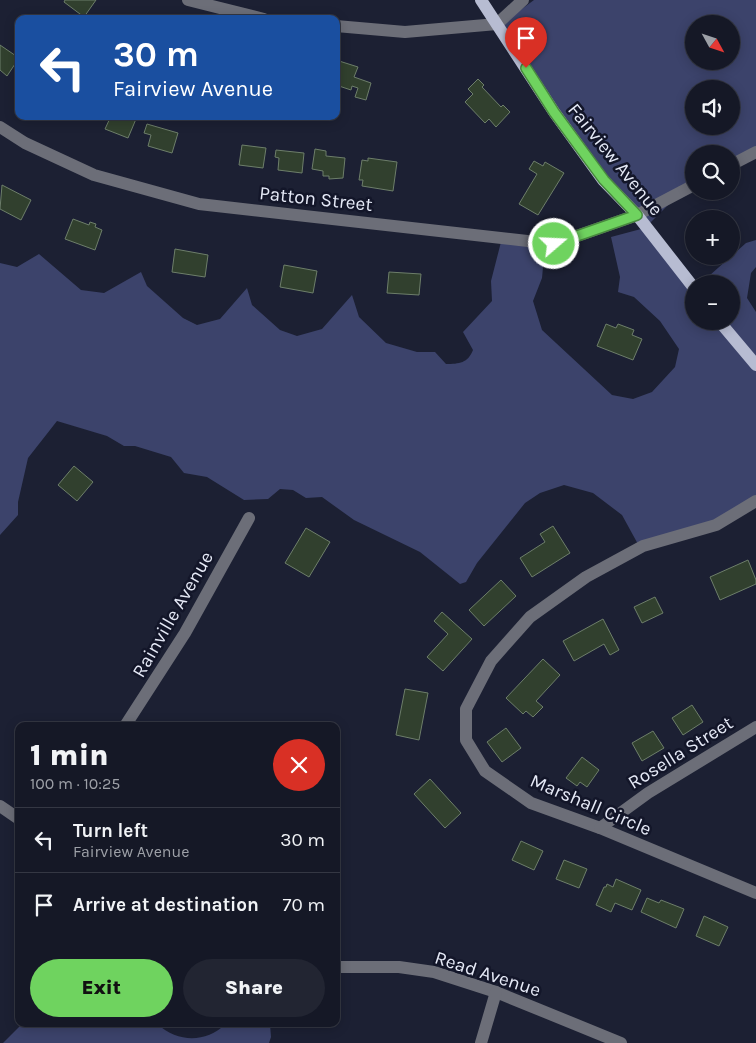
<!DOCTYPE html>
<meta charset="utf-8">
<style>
body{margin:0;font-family:Karla,sans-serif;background:#222532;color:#f1f3f6;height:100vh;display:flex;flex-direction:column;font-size:19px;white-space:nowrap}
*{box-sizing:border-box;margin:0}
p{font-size:16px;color:#9da0a7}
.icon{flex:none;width:28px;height:28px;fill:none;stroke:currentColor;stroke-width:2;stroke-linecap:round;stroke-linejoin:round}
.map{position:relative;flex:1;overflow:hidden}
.side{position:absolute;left:15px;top:722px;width:325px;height:305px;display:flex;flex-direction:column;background:#151826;border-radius:10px;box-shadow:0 2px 12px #0003,0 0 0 1px #343743}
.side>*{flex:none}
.banner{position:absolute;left:15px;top:15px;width:325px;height:105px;border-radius:10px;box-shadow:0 2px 12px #0003,0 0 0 1px #343743;background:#1a4fa0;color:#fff;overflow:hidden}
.needle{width:32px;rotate:130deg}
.fabs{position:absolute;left:685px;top:15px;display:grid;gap:10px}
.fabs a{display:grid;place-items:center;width:55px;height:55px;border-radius:50%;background:#151826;box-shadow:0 2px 12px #0003,0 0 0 1px #343743;font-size:25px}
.pin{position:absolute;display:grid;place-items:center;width:42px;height:42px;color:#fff;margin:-51px -21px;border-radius:50% 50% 50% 0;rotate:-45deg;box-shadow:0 0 5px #0007}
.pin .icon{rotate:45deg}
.me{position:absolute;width:55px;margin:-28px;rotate:71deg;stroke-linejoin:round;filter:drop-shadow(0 0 4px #0008)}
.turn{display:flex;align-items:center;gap:18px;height:105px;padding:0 15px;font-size:22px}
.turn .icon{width:65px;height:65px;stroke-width:2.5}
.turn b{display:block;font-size:35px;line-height:42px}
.round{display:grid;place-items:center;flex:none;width:52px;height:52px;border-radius:26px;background:#222532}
.headline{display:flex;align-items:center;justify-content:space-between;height:85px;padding:0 15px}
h1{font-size:30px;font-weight:800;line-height:38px}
.primary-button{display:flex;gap:10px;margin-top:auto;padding:10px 15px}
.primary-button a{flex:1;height:58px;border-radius:30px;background:#6fd35f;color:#111;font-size:20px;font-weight:800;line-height:58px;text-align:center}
.primary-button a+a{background:#222532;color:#f1f3f6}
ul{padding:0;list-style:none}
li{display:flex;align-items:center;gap:15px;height:65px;padding:0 15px;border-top:1px solid #343743}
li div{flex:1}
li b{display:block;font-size:19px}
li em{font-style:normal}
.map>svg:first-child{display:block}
.green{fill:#3c436b;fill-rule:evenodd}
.building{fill:#31402e;stroke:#6d7e6a}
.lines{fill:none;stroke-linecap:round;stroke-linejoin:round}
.minor{stroke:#6c6e78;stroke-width:12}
.major{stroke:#b7bcd2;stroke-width:12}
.route-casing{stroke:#48893e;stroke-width:12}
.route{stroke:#6fd35f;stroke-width:9}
.labels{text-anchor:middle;stroke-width:5;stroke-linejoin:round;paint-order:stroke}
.street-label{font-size:19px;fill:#e6eaf7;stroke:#131629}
</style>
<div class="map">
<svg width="756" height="1043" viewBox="0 0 756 1043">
<rect width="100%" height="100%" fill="#1c2033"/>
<g class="green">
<path d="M 534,0 L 756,0 L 756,151 L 731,163 L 731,154 L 694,154 L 694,188 L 670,203 L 644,229 L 694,288 L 694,321 L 731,321 L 731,284 L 700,284 L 746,243 L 756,240 L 756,267 L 751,273 L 747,298 L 756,312 L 756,504 L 716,527 L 639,546 L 622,515 L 593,493 L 564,485 L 540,493 L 525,503 L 477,563 L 466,582 L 460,584 L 420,552 L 354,520 L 322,497 L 306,498 L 293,490 L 280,489 L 268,499 L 244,500 L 207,477 L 184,473 L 171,457 L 135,446 L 124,446 L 107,436 L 57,421 L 28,458 L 18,502 L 18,515 L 0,535 L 0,263 L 17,267 L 39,254 L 81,290 L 104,293 L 141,272 L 147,286 L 183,318 L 197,325 L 220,319 L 247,288 L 252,305 L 280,330 L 297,336 L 322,329 L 352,295 L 359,317 L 386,343 L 417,352 L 435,352 L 446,364 C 459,364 468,363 473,350 L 463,332 L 492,301 L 491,281 L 501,242 L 545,246 L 542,278 L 533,301 L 542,330 L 612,395 L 633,399 L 652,392 L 675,367 L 679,349 L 660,321 L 634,297 L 618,292 L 620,277 L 611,237 L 641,229 L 499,26 ZM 694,24 L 731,24 L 731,61 L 694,61 ZM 694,89 L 731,89 L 731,126 L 694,126 Z"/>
<path d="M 22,1024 L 157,1024 C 179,1043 205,1043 226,1024 L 270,1024 L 271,1037 L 269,1043 L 3,1043 Z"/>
</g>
<g class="building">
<polygon points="65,0 96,0 84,17 64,2"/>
<polygon points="0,45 19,58 7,76 0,70"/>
<polygon points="336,60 358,67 354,77 371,83 366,100 355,97 358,88 352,86 351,90 336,85"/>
<polygon points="478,79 484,85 482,87 501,107 503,105 510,112 496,127 489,119 485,123 465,102 473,94 468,89"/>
<polygon points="111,116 130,116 136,119 128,138 105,129"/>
<polygon points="147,124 178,133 172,153 148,146 151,135 144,133"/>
<polygon points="242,145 266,148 263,168 239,165"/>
<polygon points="315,149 326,151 326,156 345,158 343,178 329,179 329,176 323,176 323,171 312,169"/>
<polygon points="276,150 304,153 302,173 278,170 279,158 275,157"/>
<polygon points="368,158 397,162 393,191 362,186 363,180 359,180 362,160 368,161"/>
<polygon points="534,161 543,166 545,162 564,173 538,215 519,204 537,174 529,169"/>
<polygon points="2,185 31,200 21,220 0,209"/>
<polygon points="73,219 89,225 90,222 96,224 95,227 102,230 95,250 65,239"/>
<polygon points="175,249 208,255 205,277 172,272"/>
<polygon points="284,265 317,271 313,293 280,287"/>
<polygon points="389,272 421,274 419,295 387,293"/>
<polygon points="606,324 616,328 618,324 634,330 632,335 642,339 633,360 597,346"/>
<polygon points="74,466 93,482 77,501 58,485"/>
<polygon points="553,526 570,553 532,577 520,558 545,542 540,534"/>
<polygon points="306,528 330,542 309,577 285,563"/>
<polygon points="748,560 756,580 756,584 720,600 710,577"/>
<polygon points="501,580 516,596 484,626 469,610"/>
<polygon points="655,597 663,613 642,623 634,607"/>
<polygon points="442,612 472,639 443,671 427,657 448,634 434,621"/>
<polygon points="603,619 619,650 610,655 604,644 574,661 563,641"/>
<polygon points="543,659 560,675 536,701 543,707 533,717 526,711 523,714 506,698"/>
<polygon points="405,689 428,693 419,740 396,735"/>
<polygon points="692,705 703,722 683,735 672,718"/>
<polygon points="506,728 521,748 502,762 487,742"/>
<polygon points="653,731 664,748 642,761 632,743"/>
<polygon points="582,757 599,770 587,787 580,782 577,786 566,778"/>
<polygon points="430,779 461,813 445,828 414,794"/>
<polygon points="521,841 543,851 534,870 512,860"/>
<polygon points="564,860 587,869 579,888 556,879"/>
<polygon points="616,879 641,890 632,910 615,903 611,912 596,905 604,887 606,887 607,884 613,887"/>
<polygon points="647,898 659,903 661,900 684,909 676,928 641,912"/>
<polygon points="704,916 728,927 719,946 696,936"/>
</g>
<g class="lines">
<g class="minor">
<polyline points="188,0 264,19"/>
<polyline points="336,26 405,32 497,24 523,0"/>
<polyline points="0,127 25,143 94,175 199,204 554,244 637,215 694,185"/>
<polyline points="731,165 756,152"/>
<polyline points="756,501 716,525 643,546 586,577 530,617 491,661 466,709 466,740 485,771 531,803 600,828 756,893"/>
<polyline points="125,726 185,633 249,518"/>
<polyline points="0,806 19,819"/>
<polyline points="600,828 648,793 756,727"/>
<polyline points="336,967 399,967 434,972 496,992 621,1043"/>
<polyline points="481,1043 496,992"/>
</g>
<g class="major">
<polyline points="481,0 554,112 603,180 637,215 694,288"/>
<polyline points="719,321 756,365"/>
</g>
</g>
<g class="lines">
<g class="route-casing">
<polyline id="route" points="526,68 554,112 604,180 637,215 554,244"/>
</g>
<use href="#route" class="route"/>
</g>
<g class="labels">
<g class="street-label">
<text transform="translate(616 159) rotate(51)" y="7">Fairview Avenue</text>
<text transform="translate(316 198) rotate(6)" y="7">Patton Street</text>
<text transform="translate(172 614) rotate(-60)" y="7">Rainville Avenue</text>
<text transform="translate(680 752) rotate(-32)" y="7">Rosella Street</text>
<text transform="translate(591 804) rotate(23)" y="7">Marshall Circle</text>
<text transform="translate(488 973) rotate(18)" y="7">Read Avenue</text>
</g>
</g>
</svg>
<div class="fabs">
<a><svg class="needle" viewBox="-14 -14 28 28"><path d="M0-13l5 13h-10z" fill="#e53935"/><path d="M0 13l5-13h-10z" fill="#9da0a7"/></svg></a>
<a><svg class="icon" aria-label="sound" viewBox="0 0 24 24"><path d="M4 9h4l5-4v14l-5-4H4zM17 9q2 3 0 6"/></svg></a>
<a><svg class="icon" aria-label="search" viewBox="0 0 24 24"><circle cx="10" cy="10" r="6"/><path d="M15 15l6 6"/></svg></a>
<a>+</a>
<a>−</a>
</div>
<div class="pin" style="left:526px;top:68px;background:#d93025"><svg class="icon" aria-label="arrive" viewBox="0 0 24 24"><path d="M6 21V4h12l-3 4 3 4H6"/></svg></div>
<svg class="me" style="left:554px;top:244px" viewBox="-20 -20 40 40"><circle r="17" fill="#6fd35f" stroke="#fff" stroke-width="3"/><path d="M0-11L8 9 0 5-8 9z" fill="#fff"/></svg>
<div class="banner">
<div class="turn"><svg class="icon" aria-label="left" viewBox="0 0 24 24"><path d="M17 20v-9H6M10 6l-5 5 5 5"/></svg><div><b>30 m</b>Fairview Avenue</div></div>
</div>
<section class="side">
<div class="headline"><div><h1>1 min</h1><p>100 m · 10:25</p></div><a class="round" style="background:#d93025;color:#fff"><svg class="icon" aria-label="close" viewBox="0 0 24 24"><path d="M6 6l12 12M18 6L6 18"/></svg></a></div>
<ul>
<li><svg class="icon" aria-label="left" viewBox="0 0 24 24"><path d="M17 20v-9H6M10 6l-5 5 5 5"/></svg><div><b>Turn left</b><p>Fairview Avenue</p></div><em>30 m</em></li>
<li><svg class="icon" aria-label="arrive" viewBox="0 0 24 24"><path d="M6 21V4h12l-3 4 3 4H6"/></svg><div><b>Arrive at destination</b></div><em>70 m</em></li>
</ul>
<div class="primary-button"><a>Exit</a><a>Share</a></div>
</section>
</div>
